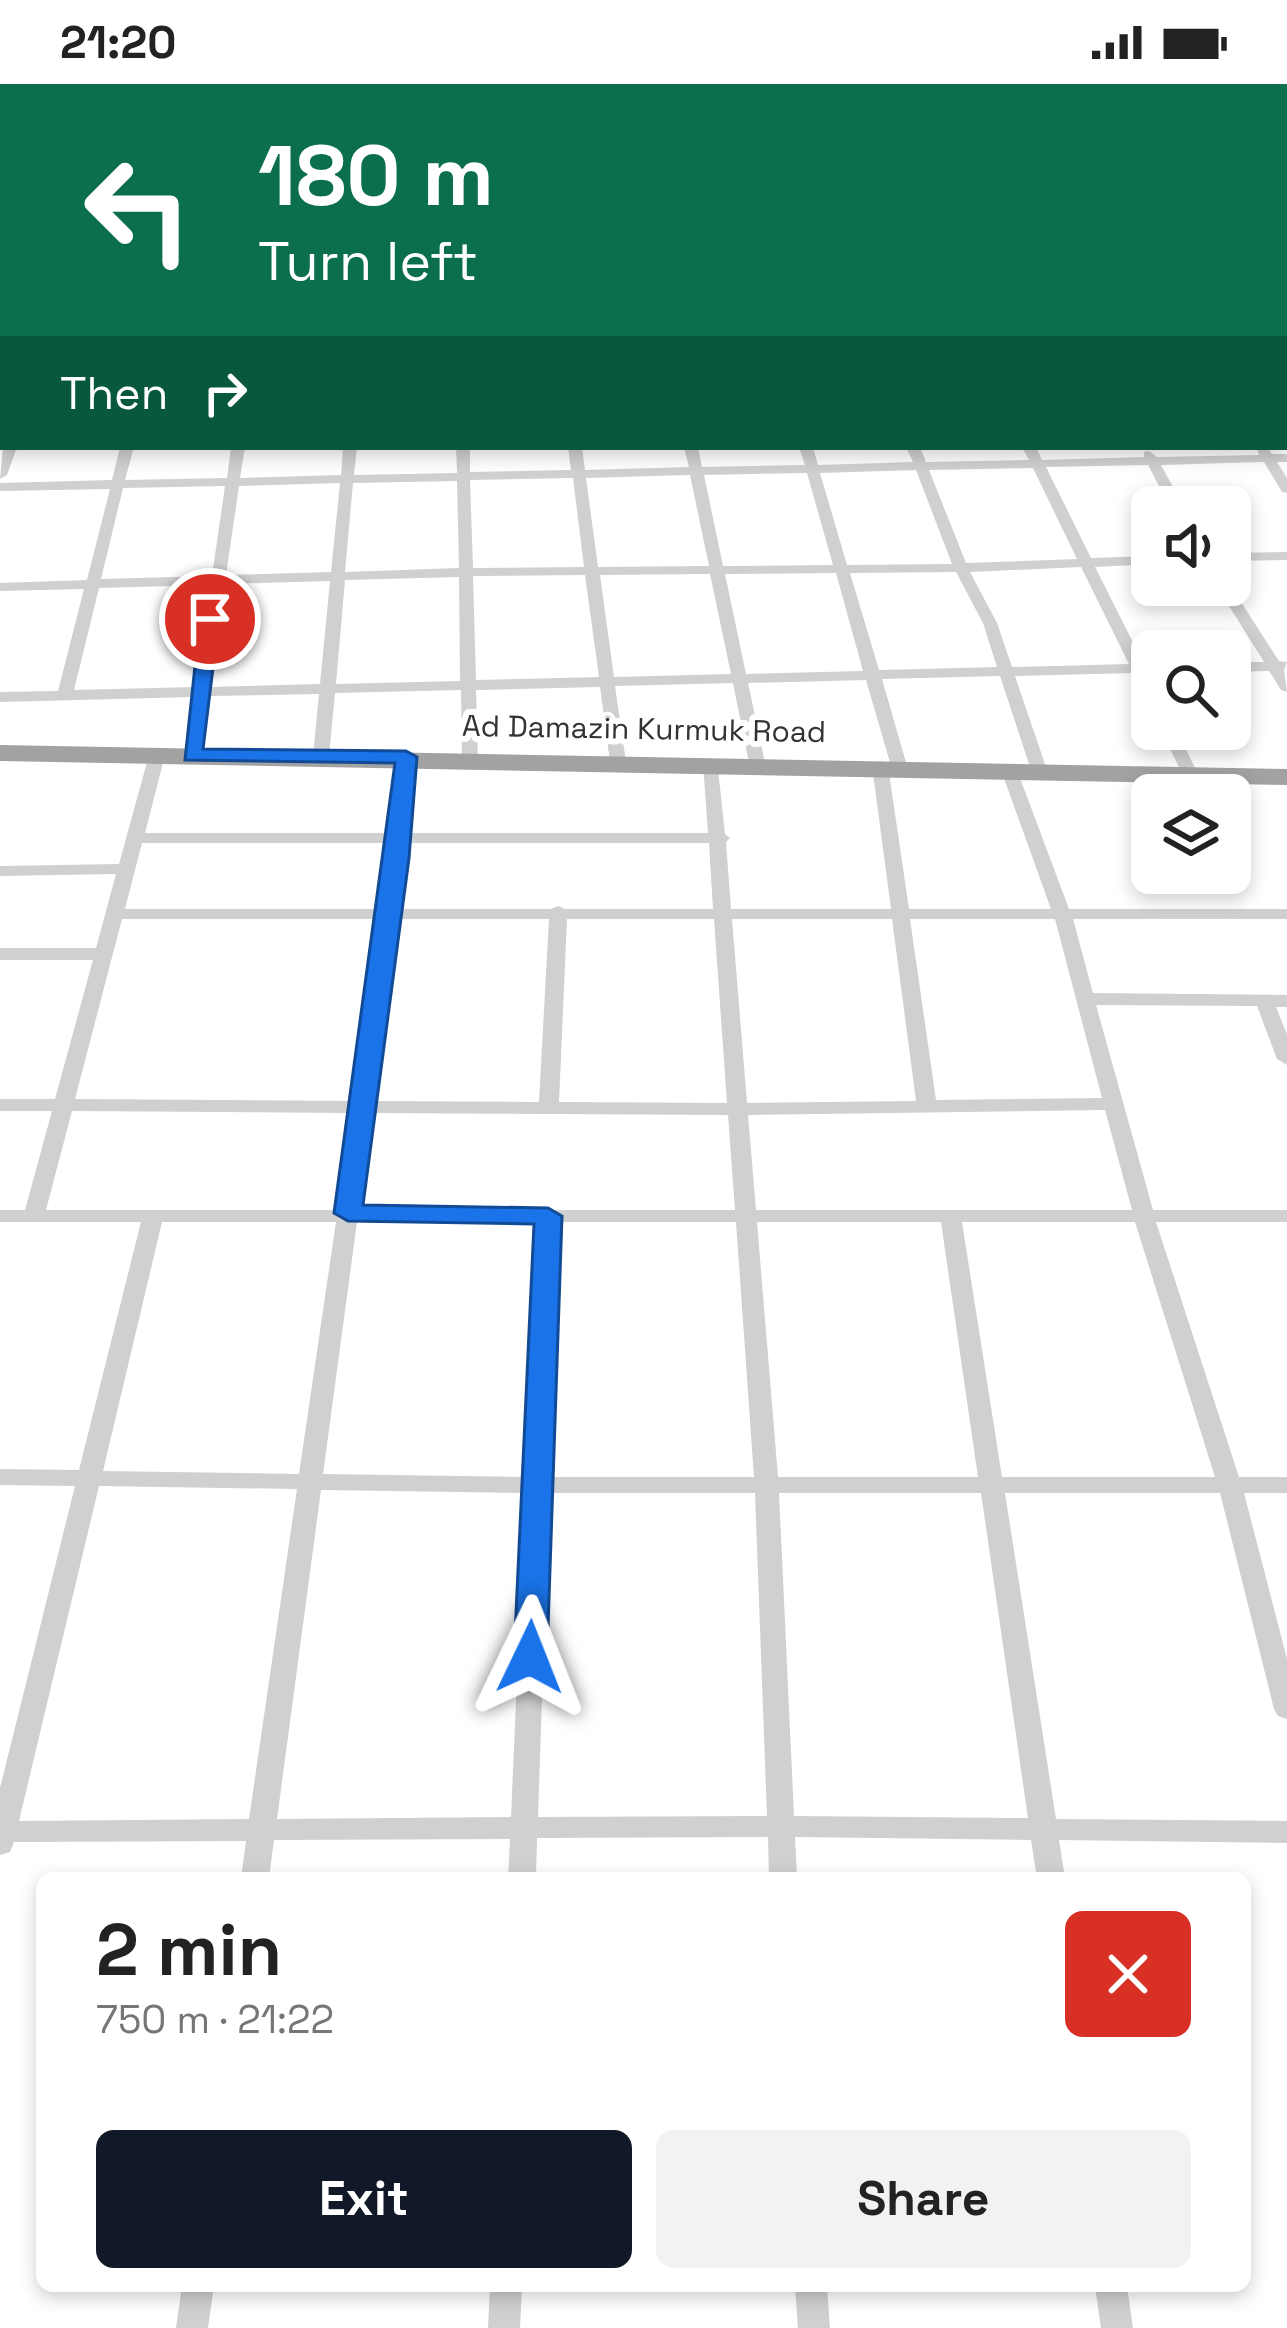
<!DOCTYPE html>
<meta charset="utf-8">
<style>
body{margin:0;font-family:"Space Grotesk",sans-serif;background:#f2f2f2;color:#222;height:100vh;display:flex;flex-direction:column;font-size:45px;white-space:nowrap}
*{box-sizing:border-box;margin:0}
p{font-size:39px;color:#767676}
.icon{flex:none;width:66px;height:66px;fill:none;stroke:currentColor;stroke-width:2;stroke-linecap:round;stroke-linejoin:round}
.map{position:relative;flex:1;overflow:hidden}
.details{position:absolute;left:36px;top:1788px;width:1215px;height:420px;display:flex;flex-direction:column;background:#fff;border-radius:18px;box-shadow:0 6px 18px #0003}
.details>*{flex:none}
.hud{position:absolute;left:0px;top:0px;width:1287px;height:366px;box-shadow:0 6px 18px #0003;background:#0b6e4f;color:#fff;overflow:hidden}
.fabs{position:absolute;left:1131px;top:402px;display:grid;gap:24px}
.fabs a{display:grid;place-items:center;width:120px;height:120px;border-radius:18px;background:#fff;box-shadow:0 6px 18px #0003;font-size:60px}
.pin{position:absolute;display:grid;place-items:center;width:102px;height:102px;color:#fff;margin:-51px;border:6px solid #fff;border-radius:50%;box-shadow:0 3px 12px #0007}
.me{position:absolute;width:132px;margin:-66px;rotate:2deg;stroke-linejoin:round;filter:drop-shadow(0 0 9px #0008)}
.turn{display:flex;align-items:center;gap:42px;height:252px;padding:0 60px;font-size:54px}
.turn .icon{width:156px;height:156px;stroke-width:2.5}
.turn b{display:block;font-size:84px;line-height:102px}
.then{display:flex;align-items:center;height:114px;padding:0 60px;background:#0003;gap:24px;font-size:45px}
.round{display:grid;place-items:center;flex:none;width:126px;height:126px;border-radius:18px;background:#f2f2f2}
.overview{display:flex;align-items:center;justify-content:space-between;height:204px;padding:0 60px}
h1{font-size:72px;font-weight:700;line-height:90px}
.action{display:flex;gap:24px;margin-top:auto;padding:24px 60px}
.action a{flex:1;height:138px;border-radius:18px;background:#111827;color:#fff;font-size:48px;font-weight:700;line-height:138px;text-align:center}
.action a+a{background:#f2f2f2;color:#222}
.status{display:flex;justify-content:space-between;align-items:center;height:84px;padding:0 60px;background:#fff;direction:ltr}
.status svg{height:33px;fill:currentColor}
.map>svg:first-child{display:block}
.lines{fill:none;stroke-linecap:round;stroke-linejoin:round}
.minor{fill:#d0d0d0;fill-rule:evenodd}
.tertiary{fill:#d0d0d0;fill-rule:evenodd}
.trunk{fill:#a2a2a2;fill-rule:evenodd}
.route{fill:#1a73e8;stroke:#114b97;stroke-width:3}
.labels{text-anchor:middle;stroke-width:12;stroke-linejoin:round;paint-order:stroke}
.far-street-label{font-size:30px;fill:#333;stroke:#fff}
</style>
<div class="status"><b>21:20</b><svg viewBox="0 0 49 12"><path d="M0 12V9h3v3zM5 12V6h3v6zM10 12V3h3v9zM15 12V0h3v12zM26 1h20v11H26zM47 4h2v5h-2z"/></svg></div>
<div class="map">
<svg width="1287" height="2244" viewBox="0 0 1287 2244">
<rect width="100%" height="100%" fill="#fff"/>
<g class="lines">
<g class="minor">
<polygon points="0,0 203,0 198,3 0,4"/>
<polygon points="260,0 270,0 259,3"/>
<polygon points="360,0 370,0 359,3"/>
<rect x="456" y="0" width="10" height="3"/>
<rect x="557" y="0" width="10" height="3"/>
<rect x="652" y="0" width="10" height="3"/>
<polygon points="750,0 760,0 761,3 751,3"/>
<polygon points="845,0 855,0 857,3 847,3"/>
<polygon points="954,0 964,0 965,3 955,3"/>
<polygon points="1049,0 1059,0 1061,3 1051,3"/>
<polygon points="1148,0 1158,0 1159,3 1149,3"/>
<polygon points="1246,0 1256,0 1258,3 1248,3"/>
<polygon points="1284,44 1287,45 1287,54 1284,53"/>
<rect x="0" y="52" width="3" height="6"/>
<rect x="1284" y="72" width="3" height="6"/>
<polygon points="3,75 3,82 0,83 0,76"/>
<polygon points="3,132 3,145 0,146 0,133"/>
<rect x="1284" y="196" width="3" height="10"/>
<rect x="0" y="313" width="3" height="8"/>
<polygon points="3,363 17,363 7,391 0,395"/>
<path d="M 120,363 L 134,363 L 125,396 L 227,394 L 231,363 L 245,363 L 240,394 L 341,391 L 343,363 L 357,363 L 354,391 L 457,389 L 456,363 L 470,363 L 470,388 L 571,386 L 568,363 L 582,363 L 585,386 L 689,383 L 684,363 L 698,363 L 702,383 L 805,381 L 799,363 L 813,363 L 818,381 L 913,378 L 906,363 L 920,363 L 926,378 L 1029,376 L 1022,363 L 1036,363 L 1042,376 L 1144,373 L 1144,368 L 1149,367 L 1157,373 L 1259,371 L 1257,363 L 1267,363 L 1272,370 L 1287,370 L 1287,378 L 1277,378 L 1287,394 L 1287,409 L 1282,408 L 1264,378 L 1161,381 L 1184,423 L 1170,423 L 1148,381 L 1046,383 L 1091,474 L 1152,472 L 1152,480 L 1095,483 L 1144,580 L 1152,579 L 1152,589 L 1148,589 L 1152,596 L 1152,617 L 1144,612 L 1133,589 L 1015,592 L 1047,686 L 1039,691 L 1031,686 L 1000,592 L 882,595 L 907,682 L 899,687 L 891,682 L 866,596 L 748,599 L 765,679 L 757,684 L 749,679 L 733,599 L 615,602 L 626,678 L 618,683 L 610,678 L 600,603 L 476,606 L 478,675 L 470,680 L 462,675 L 461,606 L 335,609 L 329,672 L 321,677 L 313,672 L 319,610 L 209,612 L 200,671 L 192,676 L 184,671 L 193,613 L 0,618 L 0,608 L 58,607 L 84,505 L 0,507 L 0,499 L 87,496 L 110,405 L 0,407 L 0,399 L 112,396 ZM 1033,384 L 1077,475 L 966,479 L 929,386 ZM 916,386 L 952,480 L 847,481 L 820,389 ZM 807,389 L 833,481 L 723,482 L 704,391 ZM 690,391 L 709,482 L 598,483 L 586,394 ZM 573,394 L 584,483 L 473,484 L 470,396 ZM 457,397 L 459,484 L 345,488 L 353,399 ZM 340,399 L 331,488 L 226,491 L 239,402 ZM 225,402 L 212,492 L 101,495 L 123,404 ZM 1081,483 L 1129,580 L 1012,583 L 997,539 L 970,488 ZM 956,488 L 983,539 L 997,583 L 879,586 L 850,489 ZM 836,489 L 863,587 L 746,590 L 725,490 ZM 710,490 L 731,590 L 614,593 L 600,491 ZM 585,491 L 599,593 L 476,596 L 473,492 ZM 459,493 L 460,597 L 336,600 L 345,496 ZM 330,497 L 320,600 L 210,603 L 225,500 ZM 210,501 L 194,603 L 74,606 L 99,504 Z"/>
<polygon points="1287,468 1287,476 1230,477 1230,469"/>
<polygon points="1216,501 1230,501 1279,577 1287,578 1284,586 1287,608 1281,606 1269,587 1230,588 1230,578 1264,578"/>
<polygon points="1160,645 1176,645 1198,690 1196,693 1184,693"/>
<path d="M 157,666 L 165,671 L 145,749 L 391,749 L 398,673 L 406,668 L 414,673 L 408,749 L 708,749 L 703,679 L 705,676 L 717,676 L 725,750 L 730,754 L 726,758 L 731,825 L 891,825 L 872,682 L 880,677 L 888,682 L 909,825 L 1051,825 L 1001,686 L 1009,681 L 1017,686 L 1069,825 L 1287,825 L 1287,835 L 1073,835 L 1093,909 L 1287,911 L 1287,923 L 1276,923 L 1287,950 L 1287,981 L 1277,975 L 1257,922 L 1096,921 L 1153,1126 L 1287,1126 L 1287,1138 L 1156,1138 L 1239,1393 L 1287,1393 L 1287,1409 L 1244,1409 L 1287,1575 L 1287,1635 L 1278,1632 L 1274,1625 L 1220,1409 L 1005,1409 L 1056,1735 L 1287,1737 L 1287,1759 L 1059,1756 L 1065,1794 L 1037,1794 L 1031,1756 L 795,1753 L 797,1794 L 769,1794 L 768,1753 L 537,1754 L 536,1794 L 508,1794 L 510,1755 L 274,1756 L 269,1794 L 241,1794 L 246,1757 L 14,1758 L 10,1768 L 0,1771 L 0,1704 L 75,1402 L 0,1401 L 0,1385 L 79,1386 L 141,1138 L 0,1138 L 0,1126 L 25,1126 L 52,1027 L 0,1027 L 0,1015 L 55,1015 L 93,876 L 0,876 L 0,864 L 96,864 L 116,790 L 0,792 L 0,782 L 119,780 L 149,671 ZM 142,759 L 390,759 L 381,825 L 125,825 ZM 407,759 L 709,759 L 713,825 L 565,825 L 558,822 L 551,825 L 399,825 ZM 122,835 L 379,835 L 353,1017 L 75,1015 ZM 397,835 L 549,835 L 539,1018 L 373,1017 ZM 567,835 L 714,835 L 727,1019 L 559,1018 ZM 732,835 L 892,835 L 916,1017 L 747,1019 ZM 910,835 L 1055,835 L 1102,1014 L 936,1016 ZM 1105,1026 L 1132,1126 L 756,1126 L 748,1031 ZM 72,1027 L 352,1029 L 338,1126 L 46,1126 ZM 372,1029 L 728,1031 L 735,1126 L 359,1126 ZM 162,1138 L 336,1138 L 299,1390 L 103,1387 ZM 357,1138 L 537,1138 L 526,1393 L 323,1390 ZM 558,1138 L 736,1138 L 754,1393 L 550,1393 ZM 757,1138 L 941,1138 L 978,1393 L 778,1393 ZM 962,1138 L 1135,1138 L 1215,1393 L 1002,1393 ZM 99,1402 L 297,1405 L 249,1735 L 19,1737 ZM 321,1406 L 525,1409 L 511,1733 L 277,1735 ZM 549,1409 L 755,1409 L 767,1732 L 538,1733 ZM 779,1409 L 981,1409 L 1028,1734 L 794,1732 Z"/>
<polygon points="182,2202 214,2202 208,2244 176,2244"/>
<polygon points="490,2202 522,2202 520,2244 488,2244"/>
<polygon points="795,2202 827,2202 830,2244 798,2244"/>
<polygon points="1095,2202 1127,2202 1133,2244 1101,2244"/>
</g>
<g class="tertiary">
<rect x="0" y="230" width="3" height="10"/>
<rect x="1284" y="295" width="3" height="10"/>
</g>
<polygon class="trunk" points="0,661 1287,685 1287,701 0,677"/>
</g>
<polygon class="route" points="210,529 219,535 203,665 406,667 417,673 409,774 363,1121 548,1124 562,1132 547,1573 542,1581 519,1581 514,1573 534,1140 348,1137 334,1129 395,679 185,676 200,535"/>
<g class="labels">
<g class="far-street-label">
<text transform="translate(644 645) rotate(1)" y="10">Ad Damazin Kurmuk Road</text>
</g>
</g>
</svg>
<div class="fabs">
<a><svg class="icon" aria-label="sound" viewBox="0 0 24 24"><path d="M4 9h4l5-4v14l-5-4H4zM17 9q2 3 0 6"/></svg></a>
<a><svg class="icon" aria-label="search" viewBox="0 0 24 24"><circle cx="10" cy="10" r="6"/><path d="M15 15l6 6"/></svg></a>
<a><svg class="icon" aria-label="layers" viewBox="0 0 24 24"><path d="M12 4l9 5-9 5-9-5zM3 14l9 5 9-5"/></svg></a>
</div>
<div class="pin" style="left:210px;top:535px;background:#d93025"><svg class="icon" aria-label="arrive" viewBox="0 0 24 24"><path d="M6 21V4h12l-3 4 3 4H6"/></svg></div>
<svg class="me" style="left:530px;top:1573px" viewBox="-20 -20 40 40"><path d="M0-17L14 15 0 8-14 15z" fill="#1a73e8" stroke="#fff" stroke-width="4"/></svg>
<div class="hud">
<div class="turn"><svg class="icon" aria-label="left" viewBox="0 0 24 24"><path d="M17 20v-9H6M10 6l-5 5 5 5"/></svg><div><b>180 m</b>Turn left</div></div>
<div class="then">Then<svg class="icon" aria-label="right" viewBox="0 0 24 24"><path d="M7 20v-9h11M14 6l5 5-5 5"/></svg></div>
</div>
<section class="details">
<div class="overview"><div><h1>2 min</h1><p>750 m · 21:22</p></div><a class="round" style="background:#d93025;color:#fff"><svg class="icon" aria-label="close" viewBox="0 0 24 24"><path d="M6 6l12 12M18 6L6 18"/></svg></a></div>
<div class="action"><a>Exit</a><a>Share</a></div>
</section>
</div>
